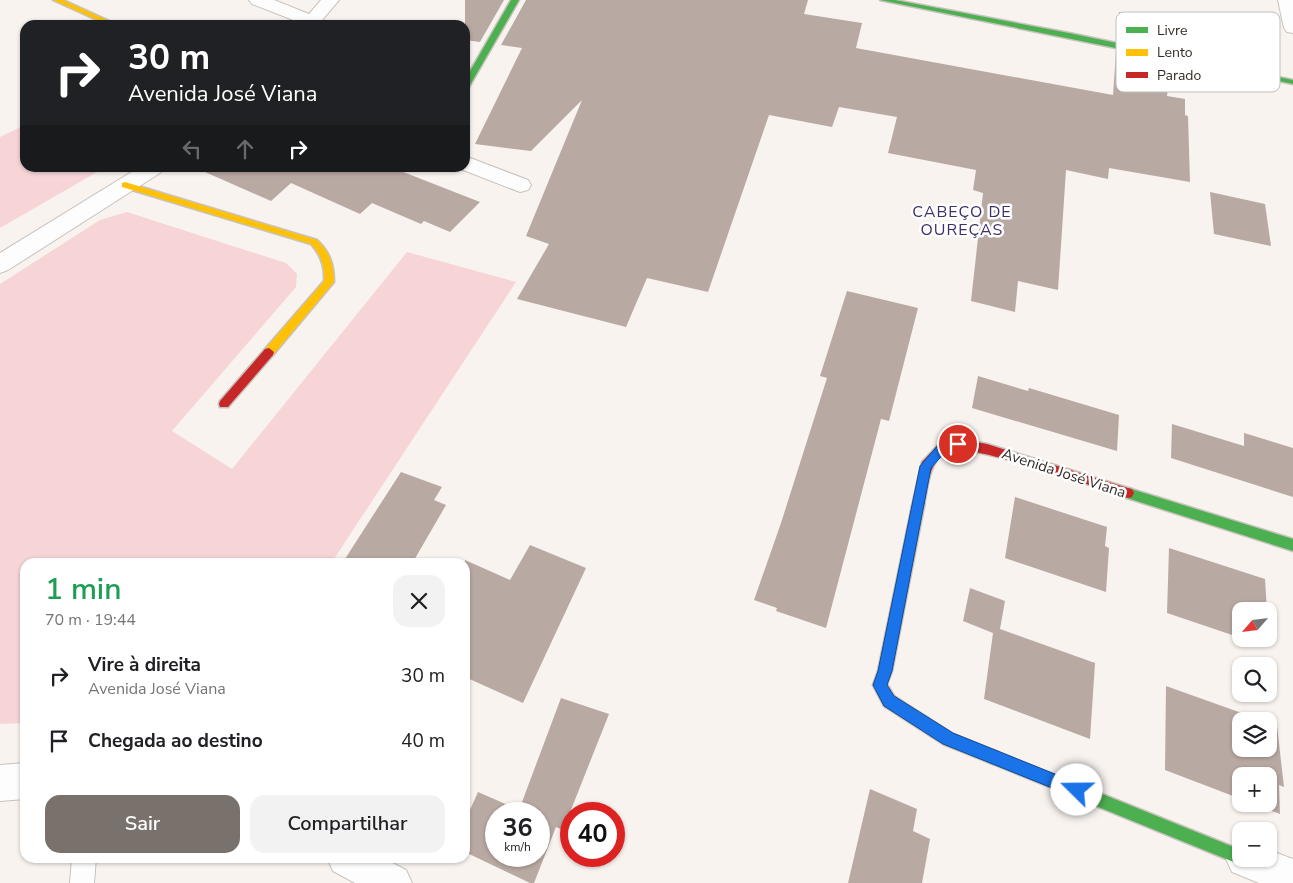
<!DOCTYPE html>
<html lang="pt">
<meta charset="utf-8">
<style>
body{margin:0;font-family:"Nunito Sans",sans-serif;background:#f2f2f2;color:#202124;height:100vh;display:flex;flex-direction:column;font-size:19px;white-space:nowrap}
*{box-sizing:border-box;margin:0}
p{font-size:16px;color:#757577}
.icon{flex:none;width:28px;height:28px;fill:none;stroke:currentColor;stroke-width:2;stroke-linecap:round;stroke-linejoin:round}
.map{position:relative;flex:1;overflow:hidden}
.sheet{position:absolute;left:20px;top:558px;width:450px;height:305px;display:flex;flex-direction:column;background:#fff;border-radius:15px;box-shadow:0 1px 4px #0004}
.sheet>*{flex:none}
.top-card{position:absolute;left:20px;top:20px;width:450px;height:152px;border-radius:15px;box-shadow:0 1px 4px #0004;background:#202124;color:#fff;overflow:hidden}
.needle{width:32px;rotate:242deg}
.tools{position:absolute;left:1232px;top:602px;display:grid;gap:10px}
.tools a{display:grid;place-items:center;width:45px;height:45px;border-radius:10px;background:#fff;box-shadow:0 1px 4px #0004;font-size:25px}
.speed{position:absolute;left:485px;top:802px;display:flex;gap:10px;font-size:25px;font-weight:700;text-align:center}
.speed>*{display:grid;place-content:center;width:65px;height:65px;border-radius:50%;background:#fff;box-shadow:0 1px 4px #0004;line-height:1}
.speed small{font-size:12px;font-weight:400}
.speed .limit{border:8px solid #d22;background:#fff;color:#111}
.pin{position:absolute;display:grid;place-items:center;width:42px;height:42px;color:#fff;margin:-21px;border:2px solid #fff;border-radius:50%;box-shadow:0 1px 5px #0007}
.me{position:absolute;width:55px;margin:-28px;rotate:292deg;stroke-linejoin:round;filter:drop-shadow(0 0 4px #0008)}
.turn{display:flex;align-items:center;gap:18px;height:105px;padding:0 25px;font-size:22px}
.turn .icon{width:65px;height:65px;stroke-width:2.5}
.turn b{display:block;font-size:35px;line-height:42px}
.lanes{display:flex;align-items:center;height:48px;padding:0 25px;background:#0003;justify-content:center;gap:25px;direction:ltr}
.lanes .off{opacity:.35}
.round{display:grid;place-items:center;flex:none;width:52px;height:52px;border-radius:15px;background:#f2f2f2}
.head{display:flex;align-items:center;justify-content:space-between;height:85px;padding:0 25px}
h1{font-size:30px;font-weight:600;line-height:38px;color:#1e9e55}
.cta{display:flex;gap:10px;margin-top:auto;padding:10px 25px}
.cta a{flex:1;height:58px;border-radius:15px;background:#79716b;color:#fff;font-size:20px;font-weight:600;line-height:58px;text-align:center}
.cta a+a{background:#f2f2f2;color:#202124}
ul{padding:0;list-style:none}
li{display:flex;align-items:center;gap:15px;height:65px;padding:0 25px}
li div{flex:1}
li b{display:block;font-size:19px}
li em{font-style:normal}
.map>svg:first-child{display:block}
.green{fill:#f7d5d7}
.building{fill:#b9a9a3;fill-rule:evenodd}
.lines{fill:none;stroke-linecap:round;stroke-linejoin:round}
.lane-casing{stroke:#c8c2bd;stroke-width:2}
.street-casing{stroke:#c8c2bd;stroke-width:2}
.fast-casing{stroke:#c8c2bd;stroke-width:3}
.slow-casing{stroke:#c8c2bd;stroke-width:3}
.jam-casing{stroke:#c8c2bd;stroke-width:3}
.lane{fill:#fefdfd;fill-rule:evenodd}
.street{fill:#fefdfd;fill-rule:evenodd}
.fast{fill:#4caf50;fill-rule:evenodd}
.slow{fill:#ffc107;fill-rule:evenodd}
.jam{fill:#c62828;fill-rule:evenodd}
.route{fill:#1a73e8;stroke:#114b97}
.labels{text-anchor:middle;stroke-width:5;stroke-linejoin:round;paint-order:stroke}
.street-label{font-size:15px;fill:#342b24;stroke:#fff}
.neighbourhood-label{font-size:16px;letter-spacing:1px;fill:#3f2f6b;stroke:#fff}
.key{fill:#fff;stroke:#c2bfbd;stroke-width:1}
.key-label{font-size:14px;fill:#342b24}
</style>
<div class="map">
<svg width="1293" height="883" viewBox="0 0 1293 883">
<rect width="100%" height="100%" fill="#f8f3ef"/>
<g class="green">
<polygon points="25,125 25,168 104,168 0,228 0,137"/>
<polygon points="127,212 286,263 297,274 296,287 172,431 232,469 407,252 516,282 332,562 25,562 25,723 0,724 0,284 100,220"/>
</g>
<g class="building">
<polygon points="465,0 504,0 480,42 465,40"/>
<polygon points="526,0 808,0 804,14 862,23 856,48 1113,95 1116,52 1171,64 1167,96 1185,99 1185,115 1188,116 1190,182 1109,168 1108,179 1066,170 1058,290 1018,281 1015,312 971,301 983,193 973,190 976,170 888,153 897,117 839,107 832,127 769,115 708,292 647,278 626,327 517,299 549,244 526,236 582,100 531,151 475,144 522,48 501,45"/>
<polygon points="1119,12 1176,23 1173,49 1117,38"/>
<polygon points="196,168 393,168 480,202 450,232 424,221 421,224 372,203 360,214 291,183 271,201"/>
<polygon points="1210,192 1265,204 1271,246 1214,234"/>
<polygon points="847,291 918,308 889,421 881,419 826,628 776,611 777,608 754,600 781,523 827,378 820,376"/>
<polygon points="978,376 1028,391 1029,388 1119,415 1117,451 972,408"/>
<polygon points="1172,424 1244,446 1244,433 1293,448 1293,497 1171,458"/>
<polygon points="401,472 442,487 434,500 446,505 413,562 343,562"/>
<polygon points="1015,497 1107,527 1105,546 1109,548 1106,592 1005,558"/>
<polygon points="530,545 586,568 523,703 465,677 465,560 510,580"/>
<polygon points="1169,548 1265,579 1267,611 1241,611 1241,638 1167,613"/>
<polygon points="970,588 1005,601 1000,629 1095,663 1090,739 984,699 993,633 963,621"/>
<polygon points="1166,686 1264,721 1241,721 1241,749 1269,749 1269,723 1277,726 1284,787 1279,785 1280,814 1254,804 1269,804 1269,776 1241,776 1241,799 1165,770"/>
<path d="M 561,698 L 609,714 L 563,830 L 556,827 L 534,883 L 530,883 L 465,852 L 465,821 L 478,792 L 519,810 ZM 496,814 L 539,814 L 539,856 L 496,856 Z"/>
<polygon points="870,789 917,809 913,831 930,839 922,883 848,883"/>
</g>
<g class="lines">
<g class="lane-casing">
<polygon id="lane" points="72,858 96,858 94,883 70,883"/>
</g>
<g class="street-casing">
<g id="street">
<polygon points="249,0 274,0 309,14 321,0 339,0 318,25 300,25 301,23 252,4"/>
<polygon points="1278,0 1293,0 1293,33 1287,32 1284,28"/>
<polygon points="465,156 528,180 531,185 528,190 520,192 458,168 465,168"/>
<polygon points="138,168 164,168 160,173 8,270 0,273 0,253"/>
<polygon points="25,763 25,799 0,801 0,765"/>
<polygon points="1241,842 1241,859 1269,859 1269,850 1293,859 1293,883 1259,883 1232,872 1226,859 1232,846"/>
<polygon points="327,858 383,858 406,870 412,883 355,883 333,871"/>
</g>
</g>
<g class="fast-casing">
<g id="fast">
<polygon points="511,0 519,0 469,87 465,89 465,80"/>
<polygon points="880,0 895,0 1069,33 1293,80 1293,84"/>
<polygon points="1128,488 1293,539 1293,551 1124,497 1122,493 1124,489"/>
<polygon points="993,750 1241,850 1241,859 1248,859 1246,862 1241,865 988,762 986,757 988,752"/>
</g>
</g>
<g class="slow-casing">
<g id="slow">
<polygon points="53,0 63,0 118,25 108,25"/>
<path d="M 125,182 L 317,240 C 330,252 334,265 334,282 L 273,355 L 265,355 L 264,352 L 265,349 L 324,281 C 325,266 321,255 311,244 L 122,187 L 122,183 Z"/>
<polygon points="918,501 922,502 924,506 892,671 887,684 894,696 953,734 998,752 1000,757 998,762 993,764 943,744 884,706 873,685 878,671 912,506 914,502"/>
</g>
</g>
<g class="jam-casing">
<g id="jam">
<polygon points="269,348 274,352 273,355 228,407 220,407 219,404 220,401 265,349"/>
<path d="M 959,439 L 987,444 L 1128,488 L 1132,489 L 1134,493 L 1132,497 L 1128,498 C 1100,489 967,441 947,451 C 929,460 927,489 924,506 L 922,510 L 918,511 L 914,510 L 912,506 L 922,462 L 939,444 Z"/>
</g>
</g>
<use href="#lane" class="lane"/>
<use href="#street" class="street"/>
<use href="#fast" class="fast"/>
<use href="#slow" class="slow"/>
<use href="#jam" class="jam"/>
</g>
<polygon class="route" points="958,439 963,441 964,444 963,448 946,451 931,468 892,671 887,685 894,696 953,733 1082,785 1084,790 1082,796 1077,798 943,744 884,706 873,685 878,671 920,466 939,444"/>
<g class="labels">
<g class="street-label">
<text transform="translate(1064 473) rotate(18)" y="5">Avenida José Viana</text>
</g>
<g class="neighbourhood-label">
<text x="962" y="217">CABEÇO DE<tspan x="962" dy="18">OUREÇAS</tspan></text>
</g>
</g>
<rect x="1116" y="12" width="164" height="80" rx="8" class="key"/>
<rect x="1126" y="27" width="22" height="6" fill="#4caf50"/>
<rect x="1126" y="49" width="22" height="7" fill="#ffc107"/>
<rect x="1126" y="72" width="22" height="6" fill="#c62828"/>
<g class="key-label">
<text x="1157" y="35">Livre</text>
<text x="1157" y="57">Lento</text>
<text x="1157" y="80">Parado</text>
</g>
</svg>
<div class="tools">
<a><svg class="needle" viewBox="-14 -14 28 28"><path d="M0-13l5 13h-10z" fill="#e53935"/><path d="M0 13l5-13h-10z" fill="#757577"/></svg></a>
<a><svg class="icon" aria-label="search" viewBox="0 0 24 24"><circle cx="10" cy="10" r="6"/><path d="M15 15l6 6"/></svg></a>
<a><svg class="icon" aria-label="layers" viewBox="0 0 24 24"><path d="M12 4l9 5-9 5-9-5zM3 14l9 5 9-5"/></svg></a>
<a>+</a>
<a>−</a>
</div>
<div class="speed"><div>36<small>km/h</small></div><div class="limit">40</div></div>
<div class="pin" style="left:958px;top:444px;background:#d93025"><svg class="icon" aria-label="arrive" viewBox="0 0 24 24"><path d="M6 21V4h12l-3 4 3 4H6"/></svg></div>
<svg class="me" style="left:1077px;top:790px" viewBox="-20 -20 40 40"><circle r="19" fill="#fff"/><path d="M0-13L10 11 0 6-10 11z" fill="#1a73e8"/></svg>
<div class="top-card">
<div class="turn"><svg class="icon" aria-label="right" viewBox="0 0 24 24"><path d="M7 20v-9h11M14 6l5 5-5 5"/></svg><div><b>30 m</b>Avenida José Viana</div></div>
<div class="lanes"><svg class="icon off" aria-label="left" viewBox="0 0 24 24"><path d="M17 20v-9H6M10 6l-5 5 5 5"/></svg><svg class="icon off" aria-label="ahead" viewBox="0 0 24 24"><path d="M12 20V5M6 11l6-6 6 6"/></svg><svg class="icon" aria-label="right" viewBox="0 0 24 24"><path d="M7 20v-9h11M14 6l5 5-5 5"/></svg></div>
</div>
<section class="sheet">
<div class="head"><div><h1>1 min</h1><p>70 m · 19:44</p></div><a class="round"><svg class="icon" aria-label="close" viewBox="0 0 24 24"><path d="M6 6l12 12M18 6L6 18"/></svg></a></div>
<ul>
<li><svg class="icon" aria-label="right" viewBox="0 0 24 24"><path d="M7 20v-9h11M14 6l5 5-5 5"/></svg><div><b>Vire à direita</b><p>Avenida José Viana</p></div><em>30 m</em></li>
<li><svg class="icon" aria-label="arrive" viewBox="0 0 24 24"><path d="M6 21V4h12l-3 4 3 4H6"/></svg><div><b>Chegada ao destino</b></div><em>40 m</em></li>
</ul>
<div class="cta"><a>Sair</a><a>Compartilhar</a></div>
</section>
</div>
